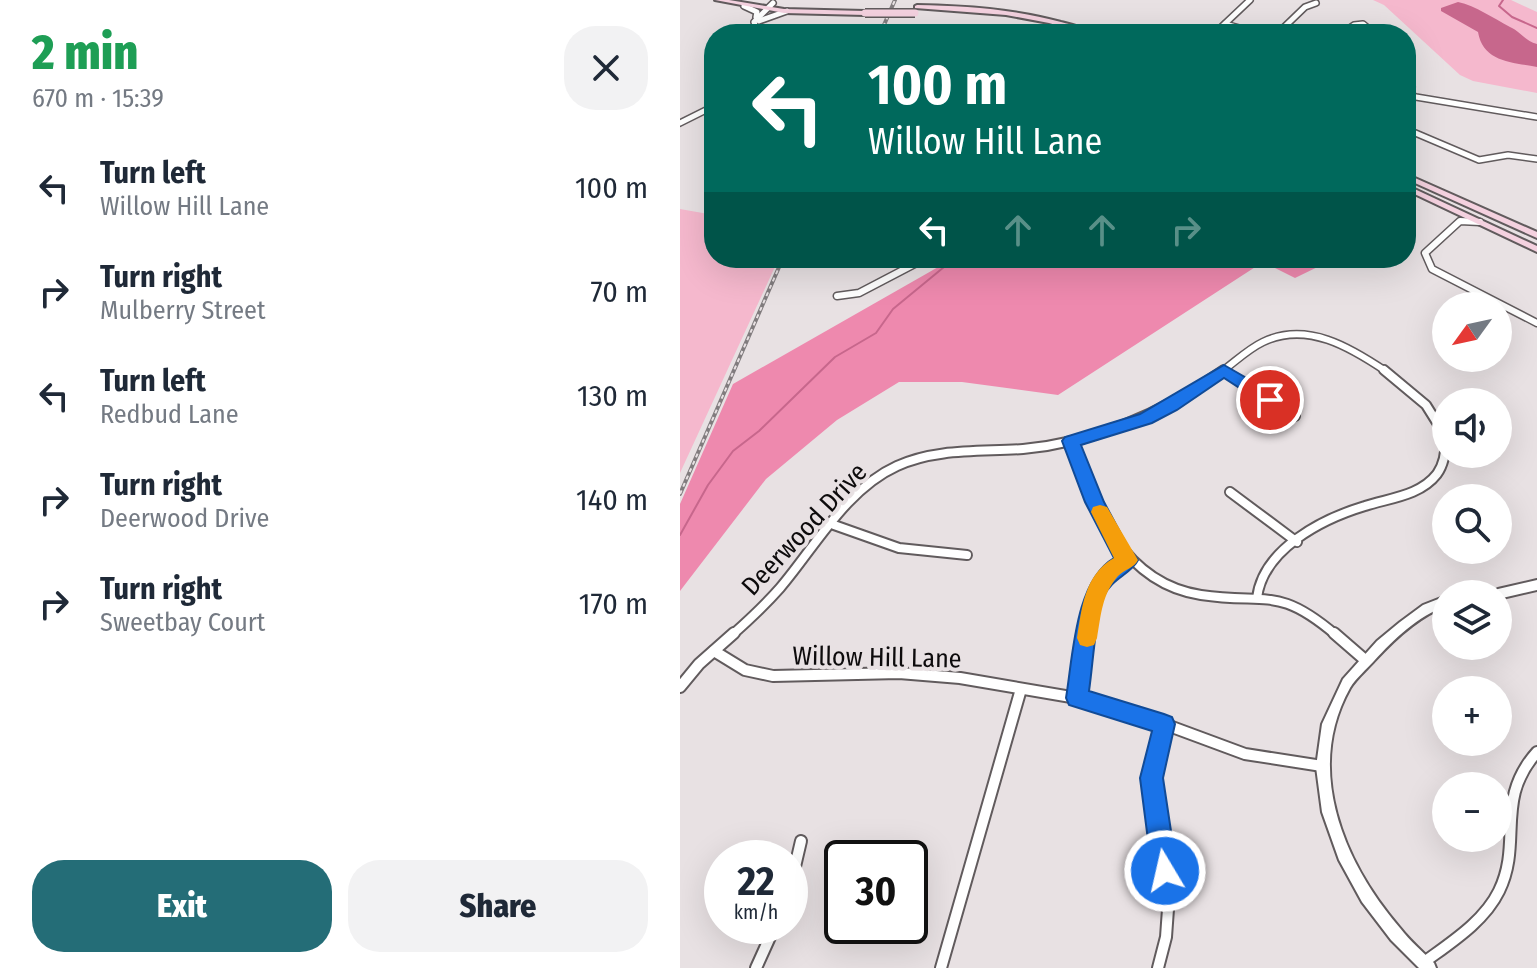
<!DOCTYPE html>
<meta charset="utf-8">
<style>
body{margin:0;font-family:"Fira Sans Condensed",sans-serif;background:#f2f2f3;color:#1f2937;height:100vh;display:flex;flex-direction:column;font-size:30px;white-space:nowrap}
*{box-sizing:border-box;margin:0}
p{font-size:26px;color:#747a83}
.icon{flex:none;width:44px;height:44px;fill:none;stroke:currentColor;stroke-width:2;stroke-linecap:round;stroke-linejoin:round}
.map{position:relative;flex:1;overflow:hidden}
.panel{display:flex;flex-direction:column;background:#fff;width:680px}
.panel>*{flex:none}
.hud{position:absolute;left:24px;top:24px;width:712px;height:244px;border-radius:32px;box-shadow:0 8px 32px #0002;background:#00695c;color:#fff;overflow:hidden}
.needle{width:52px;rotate:237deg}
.fabs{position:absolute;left:752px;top:292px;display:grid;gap:16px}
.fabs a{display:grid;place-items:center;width:80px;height:80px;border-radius:50%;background:#fff;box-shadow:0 8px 32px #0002;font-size:40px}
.speed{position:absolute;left:24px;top:840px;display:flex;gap:16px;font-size:40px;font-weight:700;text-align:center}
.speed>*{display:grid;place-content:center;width:104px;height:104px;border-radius:50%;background:#fff;box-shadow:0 8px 32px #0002;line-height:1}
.speed small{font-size:20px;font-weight:400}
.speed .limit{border:4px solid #111;border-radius:12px;background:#fff;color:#111}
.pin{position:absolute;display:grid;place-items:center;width:68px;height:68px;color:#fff;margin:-34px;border:4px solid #fff;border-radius:50%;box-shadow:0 2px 8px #0007}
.me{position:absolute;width:88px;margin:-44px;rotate:351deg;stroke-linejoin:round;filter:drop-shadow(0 0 6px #0008)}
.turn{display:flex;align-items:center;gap:28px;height:168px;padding:0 32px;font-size:36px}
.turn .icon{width:104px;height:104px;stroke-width:2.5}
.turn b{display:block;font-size:56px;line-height:68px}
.lanes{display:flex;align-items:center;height:76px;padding:0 32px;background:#0003;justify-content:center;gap:40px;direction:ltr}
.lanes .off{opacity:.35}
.round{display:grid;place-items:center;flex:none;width:84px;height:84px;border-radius:32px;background:#f2f2f3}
.overview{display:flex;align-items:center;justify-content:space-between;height:136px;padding:0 32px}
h1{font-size:48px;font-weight:800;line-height:60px;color:#1e9e55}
.cta{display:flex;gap:16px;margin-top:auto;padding:16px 32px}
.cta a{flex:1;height:92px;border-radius:32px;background:#246d77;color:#fff;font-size:32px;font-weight:800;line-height:92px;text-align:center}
.cta a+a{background:#f2f2f3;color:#1f2937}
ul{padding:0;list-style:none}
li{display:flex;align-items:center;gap:24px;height:104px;padding:0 32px}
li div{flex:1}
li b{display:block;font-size:30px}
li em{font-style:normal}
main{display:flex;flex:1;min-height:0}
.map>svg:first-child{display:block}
.green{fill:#f5b8cd}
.forest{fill:#ee89ae}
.water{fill:#c7678c}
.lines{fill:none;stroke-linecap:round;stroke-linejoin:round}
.stream{stroke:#c7678c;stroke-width:2}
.minor-far3-casing{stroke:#615b5d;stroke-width:8}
.minor-far2-casing{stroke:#615b5d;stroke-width:9}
.minor-far1-casing{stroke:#615b5d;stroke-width:12}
.minor-casing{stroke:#615b5d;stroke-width:14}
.tertiary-casing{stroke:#615b5d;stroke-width:4}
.secondary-casing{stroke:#615b5d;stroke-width:4}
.minor-far3{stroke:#fff;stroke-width:5}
.minor-far2{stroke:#fff;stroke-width:6}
.minor-far1{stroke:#fff;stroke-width:8}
.minor{stroke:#fff;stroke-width:10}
.tertiary{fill:#fff;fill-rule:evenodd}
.secondary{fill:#f4d1df;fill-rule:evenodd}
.rail-casing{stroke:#817c7e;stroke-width:4}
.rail{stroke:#e8e1e3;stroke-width:2;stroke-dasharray:4;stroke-linecap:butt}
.secondary-bridge-casing{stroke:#615b5d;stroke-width:10;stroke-linecap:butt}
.secondary-bridge{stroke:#f4d1df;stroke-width:7}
.route{fill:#1a73e8;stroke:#114b97;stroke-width:2}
.slow{fill:#f59e0b}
.labels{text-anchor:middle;stroke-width:8;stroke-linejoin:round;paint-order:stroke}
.street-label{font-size:26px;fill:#0d0b0c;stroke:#e8e1e3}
</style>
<main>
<section class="panel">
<div class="overview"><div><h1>2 min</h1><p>670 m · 15:39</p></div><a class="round"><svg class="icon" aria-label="close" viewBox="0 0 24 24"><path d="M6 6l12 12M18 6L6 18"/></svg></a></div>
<ul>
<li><svg class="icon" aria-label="left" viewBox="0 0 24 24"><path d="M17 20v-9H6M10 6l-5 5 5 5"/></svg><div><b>Turn left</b><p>Willow Hill Lane</p></div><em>100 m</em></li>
<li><svg class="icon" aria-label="right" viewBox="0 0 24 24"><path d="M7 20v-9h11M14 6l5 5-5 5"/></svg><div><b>Turn right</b><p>Mulberry Street</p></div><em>70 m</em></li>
<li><svg class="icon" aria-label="left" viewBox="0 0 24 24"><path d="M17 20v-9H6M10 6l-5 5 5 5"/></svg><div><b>Turn left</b><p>Redbud Lane</p></div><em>130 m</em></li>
<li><svg class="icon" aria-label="right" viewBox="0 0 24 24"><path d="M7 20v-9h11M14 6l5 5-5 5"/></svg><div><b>Turn right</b><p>Deerwood Drive</p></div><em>140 m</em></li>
<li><svg class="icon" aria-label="right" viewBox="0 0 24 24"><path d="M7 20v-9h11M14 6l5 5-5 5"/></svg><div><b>Turn right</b><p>Sweetbay Court</p></div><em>170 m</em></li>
</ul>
<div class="cta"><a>Exit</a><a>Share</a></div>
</section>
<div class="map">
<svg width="857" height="968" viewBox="0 0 857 968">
<rect width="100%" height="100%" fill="#e8e1e3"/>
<g class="green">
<polygon points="693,0 831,0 857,12 857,93 793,81 780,75 704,5"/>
<polygon points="0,209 34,215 34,258 99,258 0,473"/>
</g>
<polygon class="forest" points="274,258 656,258 615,278 583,262 378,395 282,382 219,382 157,420 86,479 0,591 0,504 53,384"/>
<path class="water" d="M 778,2 C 796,6 813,18 830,27 C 841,32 844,40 857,44 L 857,67 C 831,62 803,62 798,32 L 761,11 L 761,8 Z"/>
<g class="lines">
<g class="stream">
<polyline points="823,0 819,6 832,17 857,28"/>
<polyline points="0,535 28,485 53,451 79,431 155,357 196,333 213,309 264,267"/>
</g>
<g class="minor-far3-casing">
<g id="minor-far3">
<polyline points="64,6 77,12 76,17"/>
<polyline points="79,21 107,11"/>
<polyline points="545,24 581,34"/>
<polyline points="78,34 74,22 93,3"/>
<polyline points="534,34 570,0"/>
<polyline points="597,34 625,7 636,3"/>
<polyline points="661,34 674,25 683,24 695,34"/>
<polyline points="726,79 732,87 726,93 736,97 857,117"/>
<polyline points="0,123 34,106"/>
<polyline points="726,129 799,160 828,155 857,159"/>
</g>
</g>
<g class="minor-far2-casing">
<g id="minor-far2">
<polyline points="800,222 780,221 745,253 752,269 857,323"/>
<polyline points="157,296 179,293 246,258"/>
<path d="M 541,372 C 555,362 568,349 583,342 C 627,321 670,347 707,372"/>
</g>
</g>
<g class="minor-far1-casing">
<g id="minor-far1">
<polyline points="704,370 746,405 766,437"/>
<polyline points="544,371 615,416"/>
<path d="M 391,441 C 414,507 442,583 521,595 C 587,605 597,585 656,635"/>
<polyline points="550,492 617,542"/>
<polyline points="154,525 219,548 287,555"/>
<path d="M 577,598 C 583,549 642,519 685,506 C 709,498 740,496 757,474 C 765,463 766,450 766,438"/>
<path d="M 52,635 C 69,620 85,605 100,588 C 135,547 166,489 217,466 C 256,448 301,452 343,449 C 418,442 483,413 544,370"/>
<path d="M 408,635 C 413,602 417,576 449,560"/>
</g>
</g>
<g class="minor-casing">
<g id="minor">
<polyline points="654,633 684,659"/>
<polyline points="34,651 65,670 93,676 219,673 280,678 397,698 484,724 565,754 642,766"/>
<polyline points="0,687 19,664 54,633"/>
<polyline points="397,698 408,633"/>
<polyline points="110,888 121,841"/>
<path d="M 743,963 C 770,943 804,922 819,891 C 843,842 814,800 857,752"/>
<polyline points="76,968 95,926"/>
<polyline points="261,968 341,689"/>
<polyline points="478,968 486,937 488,909 472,778 484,724"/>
</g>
</g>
<g class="tertiary-casing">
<g id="tertiary">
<polygon points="857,580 857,590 818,599 818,594 812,594 814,591 818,589"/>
<path d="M 766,596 L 766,606 C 738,616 714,639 694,661 C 686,670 676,678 670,688 C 624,770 664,863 720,928 C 730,941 743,952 754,963 L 756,968 L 739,968 L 711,940 L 682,902 L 659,860 L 642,812 L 636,767 L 642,724 L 663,679 L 697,641 L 720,622 L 743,605 Z"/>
</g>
</g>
<g class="secondary-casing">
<g id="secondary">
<polygon points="35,0 49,0 104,9 185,11 188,13 185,15 104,13"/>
<path d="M 237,5 C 285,6 334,9 381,22 C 393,25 406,28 416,34 L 407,34 L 369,23 L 326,15 L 235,8 L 235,6 Z"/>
<polygon points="726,174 857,232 857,238 726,179"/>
<polygon points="726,185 857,246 857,252 726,190"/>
</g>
</g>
<use href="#minor-far3" class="minor-far3"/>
<use href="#minor-far2" class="minor-far2"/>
<use href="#minor-far1" class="minor-far1"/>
<use href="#minor" class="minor"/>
<use href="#tertiary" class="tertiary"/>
<use href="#secondary" class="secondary"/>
<g class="rail-casing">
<g id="rail">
<polyline points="200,34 215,0"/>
<polyline points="0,494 103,258"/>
</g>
</g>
<use href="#rail" class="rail"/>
<g class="secondary-bridge-casing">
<polyline id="secondary-bridge" points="185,13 235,13"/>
</g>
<use href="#secondary-bridge" class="secondary-bridge"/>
</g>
<path class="route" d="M 544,365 L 596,395 L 599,400 L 596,404 L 584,404 L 544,378 L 497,410 L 472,423 L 401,445 L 424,502 L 448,547 L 458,560 C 451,574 431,579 424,596 C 415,620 413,664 409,691 L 484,714 L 492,717 L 495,724 L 483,778 L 497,871 L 494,880 L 485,883 L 476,880 L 472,871 L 460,778 L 472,731 L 389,705 L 386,698 C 393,656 395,581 434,558 L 405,502 L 382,441 L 385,437 L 460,414 Z"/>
<path class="slow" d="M 420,505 L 427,507 L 458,560 C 454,568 445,569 438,576 C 422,594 421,615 417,638 L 414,645 L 407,647 L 400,645 L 397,638 C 402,608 404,575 434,558 L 411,512 L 413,507 Z"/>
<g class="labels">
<g class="street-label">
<text transform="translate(124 529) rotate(-47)" y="9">Deerwood Drive</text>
<text transform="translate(197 657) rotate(1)" y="9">Willow Hill Lane</text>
</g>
</g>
</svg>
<div class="fabs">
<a><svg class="needle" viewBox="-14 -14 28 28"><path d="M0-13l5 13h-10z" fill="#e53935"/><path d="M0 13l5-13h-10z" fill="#747a83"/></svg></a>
<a><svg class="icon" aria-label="sound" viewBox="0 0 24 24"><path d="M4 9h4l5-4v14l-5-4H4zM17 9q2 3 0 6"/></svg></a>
<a><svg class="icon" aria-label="search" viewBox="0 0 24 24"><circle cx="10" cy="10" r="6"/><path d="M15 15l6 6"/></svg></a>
<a><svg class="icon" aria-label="layers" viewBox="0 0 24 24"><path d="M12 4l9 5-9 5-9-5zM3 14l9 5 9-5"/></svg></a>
<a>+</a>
<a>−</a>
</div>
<div class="speed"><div>22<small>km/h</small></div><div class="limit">30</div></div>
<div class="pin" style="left:590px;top:400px;background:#d93025"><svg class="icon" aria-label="arrive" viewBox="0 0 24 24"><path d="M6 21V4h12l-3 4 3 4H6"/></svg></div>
<svg class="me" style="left:485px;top:871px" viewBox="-20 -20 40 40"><circle r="17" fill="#1a73e8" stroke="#fff" stroke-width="3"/><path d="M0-11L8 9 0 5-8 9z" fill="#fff"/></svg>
<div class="hud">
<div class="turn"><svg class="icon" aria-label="left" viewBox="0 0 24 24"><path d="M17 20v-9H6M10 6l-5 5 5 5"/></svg><div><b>100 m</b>Willow Hill Lane</div></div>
<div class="lanes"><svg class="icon" aria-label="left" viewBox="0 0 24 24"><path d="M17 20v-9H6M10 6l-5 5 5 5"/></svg><svg class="icon off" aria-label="ahead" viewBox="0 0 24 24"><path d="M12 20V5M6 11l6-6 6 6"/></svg><svg class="icon off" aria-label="ahead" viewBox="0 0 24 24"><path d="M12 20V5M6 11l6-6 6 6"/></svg><svg class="icon off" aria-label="right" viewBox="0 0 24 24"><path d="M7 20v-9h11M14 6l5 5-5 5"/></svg></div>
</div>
</div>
</main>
